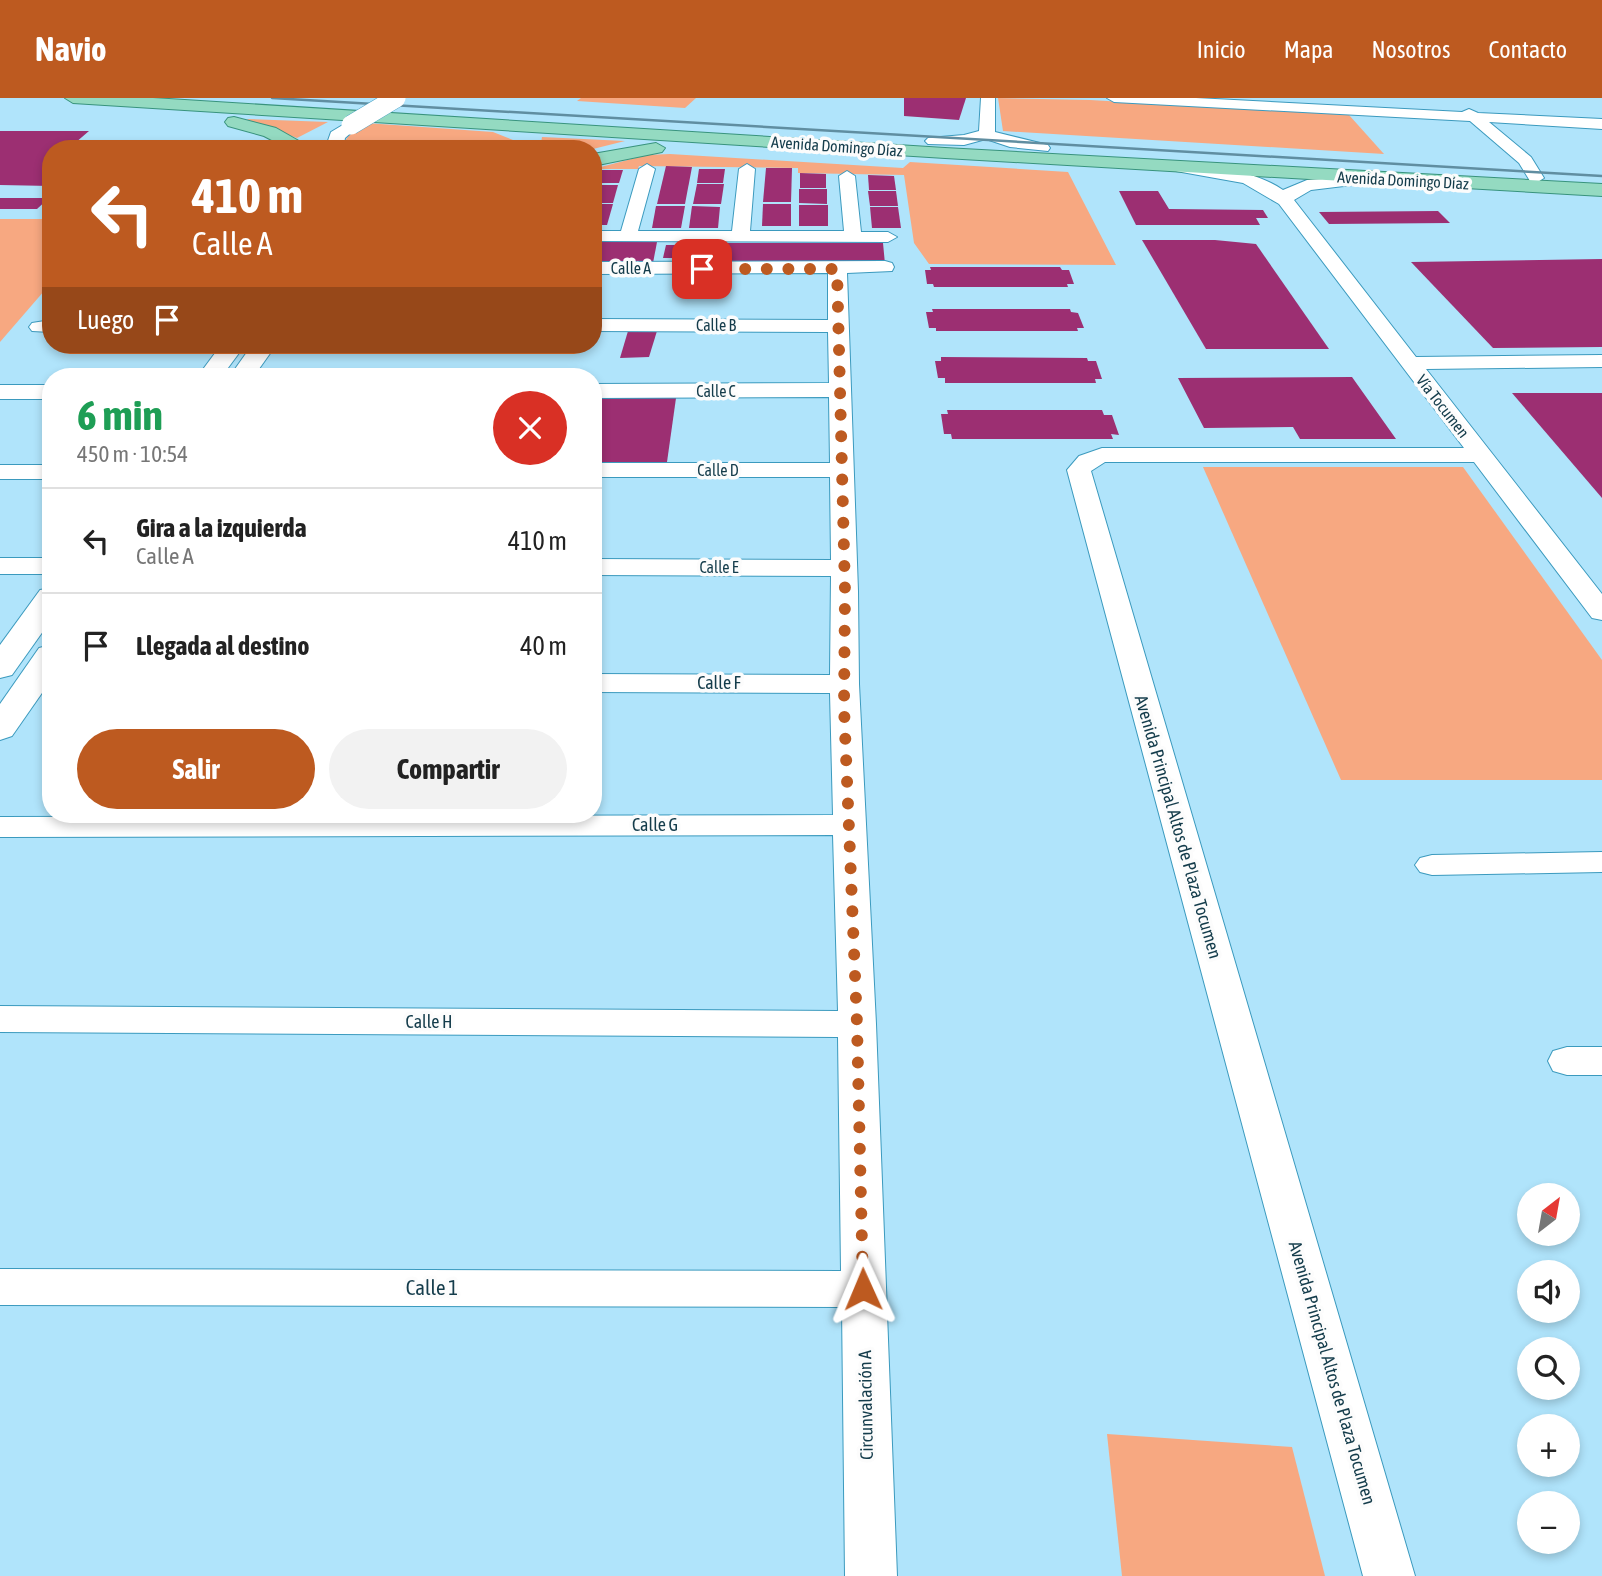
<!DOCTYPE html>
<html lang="es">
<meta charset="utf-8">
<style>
body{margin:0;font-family:"Asap Condensed",sans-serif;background:#f2f2f2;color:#222;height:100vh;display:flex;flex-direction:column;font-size:26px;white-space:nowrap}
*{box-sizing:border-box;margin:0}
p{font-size:23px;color:#767676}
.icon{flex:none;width:38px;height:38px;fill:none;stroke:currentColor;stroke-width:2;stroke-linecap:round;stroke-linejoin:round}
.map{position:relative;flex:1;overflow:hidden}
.panel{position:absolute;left:42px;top:270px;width:560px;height:455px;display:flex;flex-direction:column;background:#fff;border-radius:28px;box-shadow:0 4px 10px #0003}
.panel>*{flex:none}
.top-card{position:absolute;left:42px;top:42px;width:560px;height:214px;border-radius:28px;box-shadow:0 4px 10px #0003;background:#bd5a20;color:#fff;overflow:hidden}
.needle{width:46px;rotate:31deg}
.buttons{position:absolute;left:1517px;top:1085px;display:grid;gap:14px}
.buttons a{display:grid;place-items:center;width:63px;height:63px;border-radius:50%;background:#fff;box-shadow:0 4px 10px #0003;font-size:35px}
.pin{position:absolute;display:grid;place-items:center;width:60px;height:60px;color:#fff;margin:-30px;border-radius:14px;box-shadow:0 4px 10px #0006}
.me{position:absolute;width:77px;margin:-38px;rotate:359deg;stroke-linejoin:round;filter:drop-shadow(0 0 5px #0008)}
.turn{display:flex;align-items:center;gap:24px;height:147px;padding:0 35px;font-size:32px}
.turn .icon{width:91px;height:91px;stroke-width:2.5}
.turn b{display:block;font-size:49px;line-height:60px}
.then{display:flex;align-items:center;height:66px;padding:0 35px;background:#0003;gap:14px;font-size:26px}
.round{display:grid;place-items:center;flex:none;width:74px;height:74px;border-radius:37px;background:#f2f2f2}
.head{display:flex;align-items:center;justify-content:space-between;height:119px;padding:0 35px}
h1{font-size:42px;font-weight:700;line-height:52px;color:#1e9e55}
.button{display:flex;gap:14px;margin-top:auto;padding:14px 35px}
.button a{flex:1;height:80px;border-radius:42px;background:#bd5a20;color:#fff;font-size:28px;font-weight:700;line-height:80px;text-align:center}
.button a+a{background:#f2f2f2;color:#222}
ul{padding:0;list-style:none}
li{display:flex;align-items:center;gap:21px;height:105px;padding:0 35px;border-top:2px solid #e0e0e0}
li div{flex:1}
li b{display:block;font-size:26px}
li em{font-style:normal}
header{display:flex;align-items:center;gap:42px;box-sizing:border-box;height:98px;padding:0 35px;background:#bd5a20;color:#fff}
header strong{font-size:33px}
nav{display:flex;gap:38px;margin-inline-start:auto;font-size:24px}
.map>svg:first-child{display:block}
.green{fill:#f7a881}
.building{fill:#9c2f72}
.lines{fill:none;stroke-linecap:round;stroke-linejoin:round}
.minor-casing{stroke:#3b9abe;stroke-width:2}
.tertiary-casing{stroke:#3b9abe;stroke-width:2}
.primary-casing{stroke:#38937d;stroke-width:2}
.minor{fill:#fff;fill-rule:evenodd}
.tertiary{fill:#fff;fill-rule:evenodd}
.primary{fill:#94dac1;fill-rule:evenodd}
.rail{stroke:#608ea1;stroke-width:2.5}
.tertiary-bridge-casing{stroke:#3b9abe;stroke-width:20;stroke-linecap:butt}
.tertiary-bridge{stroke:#fff;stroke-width:19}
.route{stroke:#bd5a20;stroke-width:12;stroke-dasharray:0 21.6}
.labels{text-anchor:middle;stroke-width:7;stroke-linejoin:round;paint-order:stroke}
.far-street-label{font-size:16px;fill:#143c4b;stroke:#fcfcfc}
.street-label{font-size:18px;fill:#143c4b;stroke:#fcfcfc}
.near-street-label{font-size:21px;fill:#143c4b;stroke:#fcfcfc}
</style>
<header>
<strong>Navio</strong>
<nav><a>Inicio</a><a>Mapa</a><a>Nosotros</a><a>Contacto</a></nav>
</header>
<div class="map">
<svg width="1602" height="1478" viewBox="0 0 1602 1478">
<rect width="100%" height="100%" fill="#b0e4fb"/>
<g class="green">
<polygon points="581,0 696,0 685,10 577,3"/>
<polygon points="998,0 1090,2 1349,17 1384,56 1003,33"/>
<polygon points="246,21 328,24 297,40"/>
<polygon points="366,25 493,34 518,44 520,51 346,51 345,43 351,34"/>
<polygon points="542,39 625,43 593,51 540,51"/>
<polygon points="670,56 903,70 910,64 1068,74 1116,167 929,166 914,145 904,77 798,75 798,70 639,68 638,71 593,71 647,57"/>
<polygon points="0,121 51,121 51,185 0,244"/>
<polygon points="1203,369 1463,369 1602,562 1602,682 1341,682"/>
<polygon points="1107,1336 1292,1349 1325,1478 1122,1478"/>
</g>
<g class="building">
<polygon points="904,0 966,0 959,22 904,18"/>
<polygon points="0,33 89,33 68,51 51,51 51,65 45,70 51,70 51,88 0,87"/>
<polygon points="666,68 692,69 685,106 657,106"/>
<polygon points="766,70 792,70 791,104 763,104"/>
<polygon points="699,71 725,71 723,85 697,85"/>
<polygon points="597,72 623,72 619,85 593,85"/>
<polygon points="800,75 826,76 826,90 800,90"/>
<polygon points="868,77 894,78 896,92 869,92"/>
<polygon points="697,86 724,86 721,106 693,106"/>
<polygon points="593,87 618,87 613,105 593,105"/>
<polygon points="799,91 827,91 827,106 799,105"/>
<polygon points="868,93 896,93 898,108 870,108"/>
<polygon points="1119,93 1158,93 1169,111 1263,112 1268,120 1256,120 1260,127 1136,127"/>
<polygon points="0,100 49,100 37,111 0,111"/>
<polygon points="593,106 613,106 607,127 593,127"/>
<polygon points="763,106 791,106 791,128 762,128"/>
<rect x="799" y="107" width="29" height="21"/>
<polygon points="656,108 685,108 681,130 652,130"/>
<polygon points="692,108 720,109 718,130 689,130"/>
<polygon points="870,109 898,109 901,130 872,130"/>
<polygon points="1438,113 1450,125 1329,126 1319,114"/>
<polygon points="1142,142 1215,142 1256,146 1329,251 1206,251"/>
<polygon points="593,144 657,144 653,165 593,165"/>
<polygon points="686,145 883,145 885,166 683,166 683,160 663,160 666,147 686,147"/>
<polygon points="1602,161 1602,249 1493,250 1411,164"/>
<polygon points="930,169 1060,169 1062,172 1069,172 1074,186 1067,186 1068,189 934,189 933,186 927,186 925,172 931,172"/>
<polygon points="932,211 1070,211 1071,214 1078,215 1084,230 1077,230 1078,233 936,233 936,230 929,230 926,214 933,214"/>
<polygon points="628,233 657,233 649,259 620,260"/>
<polygon points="941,259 1087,260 1088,263 1096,263 1102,281 1095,281 1096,285 945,285 945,280 938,280 935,263 941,263"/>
<polygon points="1352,279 1396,341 1300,341 1293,329 1204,330 1178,280"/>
<polygon points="1512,295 1602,295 1602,400"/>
<polygon points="593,300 676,300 667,364 593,364"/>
<polygon points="947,312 1102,312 1104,317 1112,317 1119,337 1111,336 1113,341 952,341 951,336 944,336 941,316 948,316"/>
</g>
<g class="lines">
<g class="minor-casing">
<g id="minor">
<polygon points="981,0 995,0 995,34 1048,47 1050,50 1048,53 1010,49 986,41 964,47 928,46 925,43 928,40 964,37 979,33"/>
<polygon points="1107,0 1196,0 1462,14 1469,11 1478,15 1602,21 1602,31 1489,24 1531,59 1544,80 1536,85 1530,83 1519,65 1470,23 1114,4"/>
<path d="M 1182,65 C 1216,70 1254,72 1283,92 L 1307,82 L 1385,77 L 1387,80 L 1385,83 L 1311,92 L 1294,102 L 1416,259 L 1602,257 L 1602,269 L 1426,271 L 1602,496 L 1602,522 L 1592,520 L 1474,364 L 1105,364 L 1091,373 L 1415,1478 L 1363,1478 L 1067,372 L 1079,358 L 1102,350 L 1464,350 L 1279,106 L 1243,85 L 1176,73 L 1174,70 L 1176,67 Z"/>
<polygon points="647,66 655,71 638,133 732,133 739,71 747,66 755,71 750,133 844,133 839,78 847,73 855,78 861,134 888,134 897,139 888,144 593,143 593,133 621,133 639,71"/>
<polygon points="885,163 892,165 894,169 892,173 847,175 858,493 859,586 876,926 897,1478 845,1478 842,1209 0,1207 0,1171 841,1173 838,939 0,934 0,908 838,913 833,737 0,739 0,719 833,717 830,595 593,594 593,576 830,577 831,478 593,477 593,461 831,462 830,379 593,379 593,365 830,365 829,299 593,300 593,286 829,285 828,234 593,233 593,221 828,222 828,175 593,176 593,164"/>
<polygon points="51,222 51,234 32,233 29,229 32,225"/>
<rect x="0" y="287" width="51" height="14"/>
<rect x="0" y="367" width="51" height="14"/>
<rect x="0" y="460" width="51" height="16"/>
<polygon points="1602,754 1602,774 1432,777 1420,774 1415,767 1420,760 1432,757"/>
<polygon points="1567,949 1602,949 1602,977 1567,977 1553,973 1548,963 1553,953"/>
</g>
</g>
<g class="tertiary-casing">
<g id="tertiary">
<polygon points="351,22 360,27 345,40 343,51 325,51 331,34"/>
<polygon points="221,247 245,247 222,278 198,278"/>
<polygon points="252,247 276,247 254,278 230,278"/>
<polygon points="51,490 51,522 12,577 0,580 0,547 40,492"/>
<polygon points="51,547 51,582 12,638 0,642 0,606 39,550"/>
</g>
</g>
<g class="primary-casing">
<g id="primary">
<polygon points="65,0 153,0 945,50 1602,86 1602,98 945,60 73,5"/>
<polygon points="234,19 276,30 313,51 289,51 264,38 228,28 225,24 228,20"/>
<polygon points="656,45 665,50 662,54 593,68 593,56"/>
</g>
</g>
<use href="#minor" class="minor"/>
<use href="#tertiary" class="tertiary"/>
<use href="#primary" class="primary"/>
<polyline class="rail" points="272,0 1602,78"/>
<g class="tertiary-bridge-casing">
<polyline id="tertiary-bridge" points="351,27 396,0"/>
</g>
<use href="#tertiary-bridge" class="tertiary-bridge"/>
</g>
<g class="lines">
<polyline class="route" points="702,171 837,171 845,493 844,609 857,926 863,1191"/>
</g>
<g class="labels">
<g class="far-street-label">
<text transform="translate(837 48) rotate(4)" y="6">Avenida Domingo Díaz</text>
<text transform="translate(1403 82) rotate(3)" y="6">Avenida Domingo Díaz</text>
<text x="631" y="176">Calle A</text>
<text x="716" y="233">Calle B</text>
<text x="716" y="299">Calle C</text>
<text transform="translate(1443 308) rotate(52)" y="6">Vía Tocumen</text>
<text x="718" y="378">Calle D</text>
<text x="719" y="475">Calle E</text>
</g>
<g class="street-label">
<text x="719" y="591">Calle F</text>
<text x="655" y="733">Calle G</text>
<text transform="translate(1178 729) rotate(74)" y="6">Avenida Principal Altos de Plaza Tocumen</text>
<text x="429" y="930">Calle H</text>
<text transform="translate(1332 1275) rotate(74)" y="6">Avenida Principal Altos de Plaza Tocumen</text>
<text transform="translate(866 1307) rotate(-91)" y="6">Circunvalación A</text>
</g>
<g class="near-street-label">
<text x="432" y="1197">Calle 1</text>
</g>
</g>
</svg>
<div class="buttons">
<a><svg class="needle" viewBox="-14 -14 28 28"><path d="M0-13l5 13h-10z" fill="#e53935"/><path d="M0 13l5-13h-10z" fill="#767676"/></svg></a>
<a><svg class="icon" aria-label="sound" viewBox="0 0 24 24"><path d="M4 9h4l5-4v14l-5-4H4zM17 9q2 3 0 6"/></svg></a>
<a><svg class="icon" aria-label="search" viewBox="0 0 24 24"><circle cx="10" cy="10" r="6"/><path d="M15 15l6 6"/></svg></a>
<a>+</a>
<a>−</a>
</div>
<div class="pin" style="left:702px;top:171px;background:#d93025"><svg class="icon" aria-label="arrive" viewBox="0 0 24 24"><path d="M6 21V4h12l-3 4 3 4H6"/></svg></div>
<svg class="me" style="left:863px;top:1191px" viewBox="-20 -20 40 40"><path d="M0-17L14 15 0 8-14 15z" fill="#bd5a20" stroke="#fff" stroke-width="4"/></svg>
<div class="top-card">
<div class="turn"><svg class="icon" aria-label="left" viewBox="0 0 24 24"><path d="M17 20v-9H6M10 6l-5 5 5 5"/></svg><div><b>410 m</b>Calle A</div></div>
<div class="then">Luego<svg class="icon" aria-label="arrive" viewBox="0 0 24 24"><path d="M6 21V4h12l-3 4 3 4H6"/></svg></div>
</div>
<section class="panel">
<div class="head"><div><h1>6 min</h1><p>450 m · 10:54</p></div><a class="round" style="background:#d93025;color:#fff"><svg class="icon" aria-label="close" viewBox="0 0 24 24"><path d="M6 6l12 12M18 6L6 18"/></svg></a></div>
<ul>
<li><svg class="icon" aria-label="left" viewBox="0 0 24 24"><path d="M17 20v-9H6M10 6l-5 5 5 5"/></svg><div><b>Gira a la izquierda</b><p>Calle A</p></div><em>410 m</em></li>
<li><svg class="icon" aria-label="arrive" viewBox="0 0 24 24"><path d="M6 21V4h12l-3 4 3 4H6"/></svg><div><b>Llegada al destino</b></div><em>40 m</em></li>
</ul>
<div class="button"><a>Salir</a><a>Compartir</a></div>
</section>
</div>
